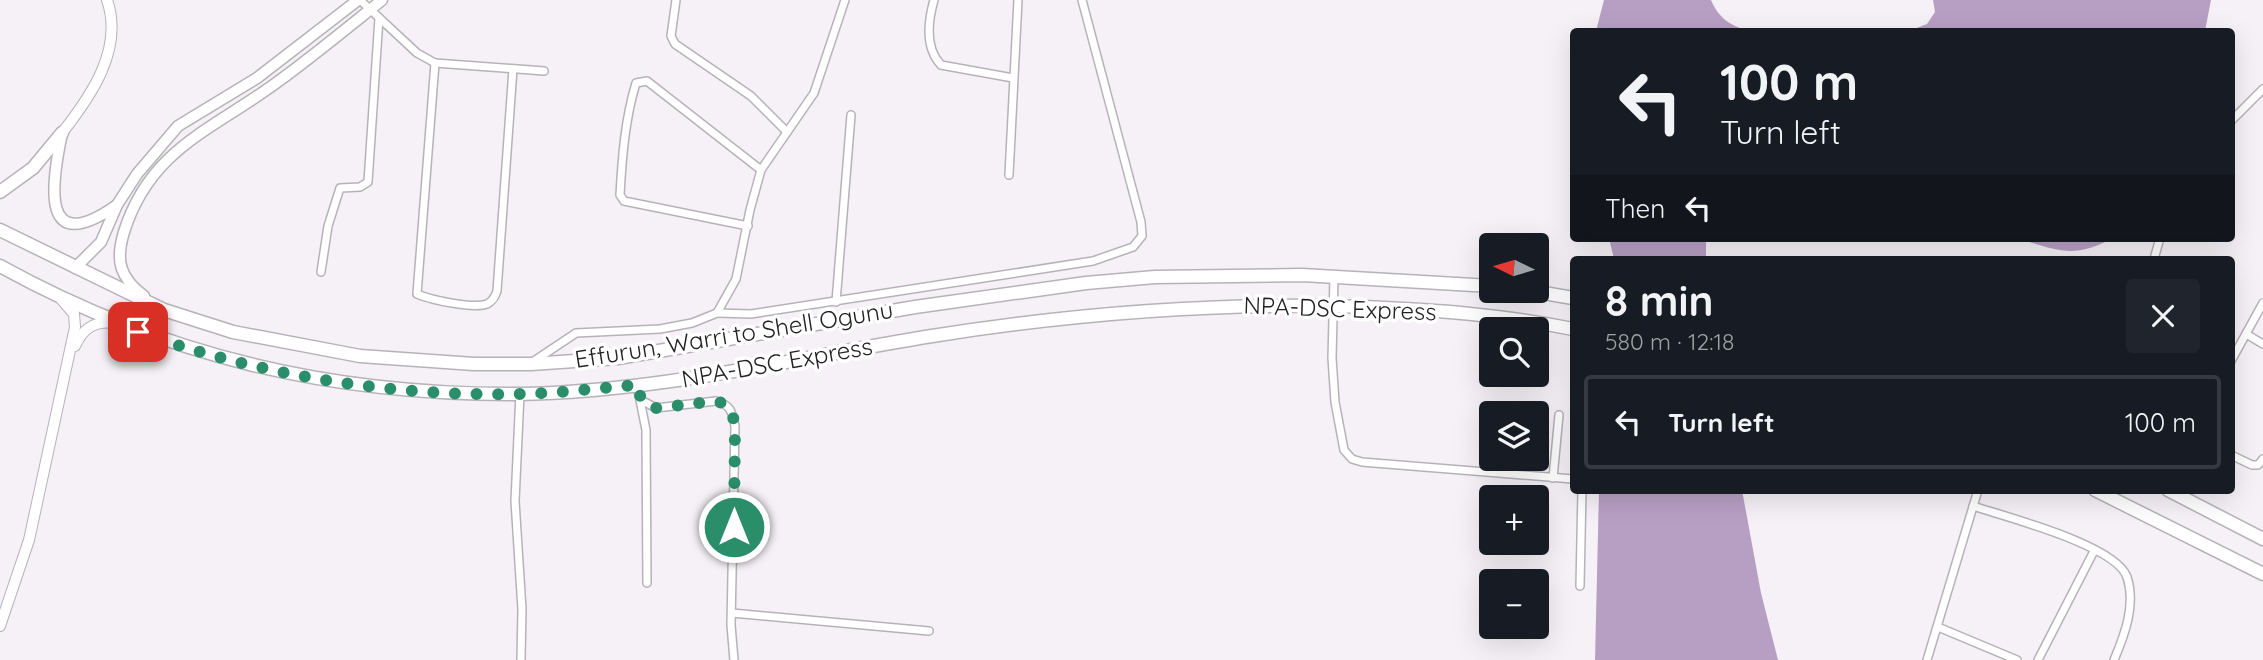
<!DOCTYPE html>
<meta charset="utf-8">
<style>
body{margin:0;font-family:Quicksand,sans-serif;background:#20242c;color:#f1f3f6;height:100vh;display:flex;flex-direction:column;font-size:26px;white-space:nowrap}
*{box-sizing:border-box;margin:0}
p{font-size:23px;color:#9ea1a6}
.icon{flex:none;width:38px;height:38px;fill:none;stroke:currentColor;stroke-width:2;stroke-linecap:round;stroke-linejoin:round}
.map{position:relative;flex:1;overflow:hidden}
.panel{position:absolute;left:1570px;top:256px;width:665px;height:238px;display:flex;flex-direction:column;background:#171b24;border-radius:7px;box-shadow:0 7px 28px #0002}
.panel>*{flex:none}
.banner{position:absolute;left:1570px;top:28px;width:665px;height:214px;border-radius:7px;box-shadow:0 7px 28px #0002;background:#171b24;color:#f1f3f6;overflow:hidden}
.needle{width:46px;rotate:275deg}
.tools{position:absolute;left:1479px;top:233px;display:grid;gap:14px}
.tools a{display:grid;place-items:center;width:70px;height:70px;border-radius:7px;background:#171b24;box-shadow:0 7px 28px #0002;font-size:35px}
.pin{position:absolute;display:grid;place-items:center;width:60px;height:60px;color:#fff;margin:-30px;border-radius:14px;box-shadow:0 4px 10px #0006}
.me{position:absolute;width:77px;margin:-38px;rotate:0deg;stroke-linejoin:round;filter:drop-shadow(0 0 5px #0008)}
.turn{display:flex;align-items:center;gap:24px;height:147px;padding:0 35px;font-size:32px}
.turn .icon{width:91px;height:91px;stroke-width:2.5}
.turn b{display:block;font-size:49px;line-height:60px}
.then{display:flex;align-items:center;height:66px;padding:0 35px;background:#0003;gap:14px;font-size:26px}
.round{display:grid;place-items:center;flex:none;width:74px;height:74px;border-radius:7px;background:#20242c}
.head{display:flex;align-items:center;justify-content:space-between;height:119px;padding:0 35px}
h1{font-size:42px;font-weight:700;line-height:52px}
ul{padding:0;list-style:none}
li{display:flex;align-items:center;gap:21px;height:94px;margin:0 14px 10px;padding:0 21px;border:4px solid #363941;border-radius:7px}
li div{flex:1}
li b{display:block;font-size:26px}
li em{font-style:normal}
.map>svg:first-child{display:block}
.water{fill:#b79fc4}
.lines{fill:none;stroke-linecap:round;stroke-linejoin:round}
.minor-casing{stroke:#b6b3b8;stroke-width:10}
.tertiary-casing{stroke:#b6b3b8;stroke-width:12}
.secondary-casing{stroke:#b6b3b8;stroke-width:13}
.primary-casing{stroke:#b6b3b8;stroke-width:15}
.minor{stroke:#fff;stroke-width:7}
.tertiary{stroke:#fff;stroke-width:10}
.secondary{stroke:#fff;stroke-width:10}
.primary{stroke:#fff;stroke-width:12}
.route{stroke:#2a8e6a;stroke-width:12;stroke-dasharray:0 21.6}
.labels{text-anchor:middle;stroke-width:7;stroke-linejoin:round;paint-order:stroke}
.street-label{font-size:24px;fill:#222123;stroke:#fff}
</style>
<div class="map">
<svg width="2263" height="660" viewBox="0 0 2263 660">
<rect width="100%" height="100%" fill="#f5f1f6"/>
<g class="water">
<path d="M 1604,0 L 1711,0 C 1719,19 1731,26 1750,31 L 1596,31 Z"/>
<polygon points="1933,0 2211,0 2205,31 1909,31 1927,24 1935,12"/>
<polygon points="1609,238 1706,238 1706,259 1614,259"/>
<path d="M 2017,238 L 2113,238 C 2074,259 2058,251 2017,238 Z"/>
<polygon points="1599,490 1742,490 1761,593 1778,660 1595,660"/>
</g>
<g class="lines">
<g class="minor-casing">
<g id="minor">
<polyline points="360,0 417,53 435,63 544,71"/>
<polyline points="676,0 671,36 675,44 751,96 787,132"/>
<path d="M 934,0 C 928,21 925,48 941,65 L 1013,78"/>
<path d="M 435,63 L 417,294 C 431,300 473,309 487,304 C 493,301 495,297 497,291 L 513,69"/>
<polyline points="2231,121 2263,89"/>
<polyline points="1009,175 1018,0"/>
<path d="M 748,226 L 624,201 L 620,195 C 622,158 625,119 636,83 L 647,81 L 761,170"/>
<polyline points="2154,259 2160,238"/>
<polyline points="321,272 328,226 340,188 360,187 368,182 379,18"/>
<polyline points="1334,277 1332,358 1335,402 1344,450 1352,459 1362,462 1573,479"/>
<polyline points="836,302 851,115"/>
<polyline points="717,313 751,314 1093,261 1133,247 1142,236 1141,222 1082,0"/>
<polyline points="2246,334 2263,344"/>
<polyline points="534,361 576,333 660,329 692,323 717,313 736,279 750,210 761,170 814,93 845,0"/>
<polyline points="2231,361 2263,303"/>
<polyline points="637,385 646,430 647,583"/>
<polyline points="520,394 515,501 522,609 521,660"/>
<path d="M 641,400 L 656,408 L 716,401 C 731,405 732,412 735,426 L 731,625 L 734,660"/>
<polyline points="2231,455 2252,465 2258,465 2263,459"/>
<polyline points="1553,478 1559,415"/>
<path d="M 1973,506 C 2006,517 2116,545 2127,577 C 2136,605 2125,634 2114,660"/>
<polyline points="1580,586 1582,490"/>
<polyline points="732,613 929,631"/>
<polyline points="1938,627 2017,660"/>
<polyline points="1927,660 1978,490"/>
<polyline points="2038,660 2094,551"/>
</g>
</g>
<g class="tertiary-casing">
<g id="tertiary">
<path d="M 62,133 C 91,96 124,49 107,0"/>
<path d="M 75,346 C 83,328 95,320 115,323"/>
<polyline points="0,626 29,540 75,327 74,314 61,299"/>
</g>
</g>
<g class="secondary-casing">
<g id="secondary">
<path d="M 62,133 C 51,185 40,259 117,205"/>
<polyline points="75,268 101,242 117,205 137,174 178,126 257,78 358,0"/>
<path d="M 144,296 C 120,278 115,261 124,232 C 150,149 212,130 276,83 C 312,57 347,28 382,0"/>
</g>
</g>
<g class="primary-casing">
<g id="primary">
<polyline points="0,192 33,168 62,133"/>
<polyline points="0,230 164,310 233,332 360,356 474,364 531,364 618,358 915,307 1086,283 1155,277 1302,275 1491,286"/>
<path d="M 0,266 C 163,356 331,395 518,394 C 658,392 795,358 932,336 C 1077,313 1219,302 1365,307 C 1436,310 1504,315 1573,329"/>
<polyline points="1526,290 1573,298"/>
<polyline points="2095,490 2263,574"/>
<polyline points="2168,490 2263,539"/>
</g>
</g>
<use href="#minor" class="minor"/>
<use href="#tertiary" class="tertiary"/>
<use href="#secondary" class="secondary"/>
<use href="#primary" class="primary"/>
</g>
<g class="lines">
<path class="route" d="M 138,332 C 259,375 392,397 521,394 C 559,393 599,388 638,385 L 641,400 L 656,408 L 716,401 C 731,405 732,412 735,426 L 734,527"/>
</g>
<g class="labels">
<g class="street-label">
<text transform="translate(1340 309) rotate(2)" y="8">NPA-DSC Express</text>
<text transform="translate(734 335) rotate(-9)" y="8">Effurun, Warri to Shell Ogunu</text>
<text transform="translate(777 363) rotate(-10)" y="8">NPA-DSC Express</text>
</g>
</g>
</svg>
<div class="tools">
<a><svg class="needle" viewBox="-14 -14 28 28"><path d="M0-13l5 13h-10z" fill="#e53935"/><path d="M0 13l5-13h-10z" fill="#9ea1a6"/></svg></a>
<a><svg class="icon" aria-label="search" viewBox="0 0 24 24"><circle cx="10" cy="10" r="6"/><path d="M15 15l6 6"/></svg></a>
<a><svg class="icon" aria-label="layers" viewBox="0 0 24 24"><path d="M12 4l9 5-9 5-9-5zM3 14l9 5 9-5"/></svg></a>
<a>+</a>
<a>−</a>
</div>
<div class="pin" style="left:138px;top:332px;background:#d93025"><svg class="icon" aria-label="arrive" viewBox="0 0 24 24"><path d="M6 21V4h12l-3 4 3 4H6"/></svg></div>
<svg class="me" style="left:734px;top:527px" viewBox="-20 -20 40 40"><circle r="17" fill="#2a8e6a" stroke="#fff" stroke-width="3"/><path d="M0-11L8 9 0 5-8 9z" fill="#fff"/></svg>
<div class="banner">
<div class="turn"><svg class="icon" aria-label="left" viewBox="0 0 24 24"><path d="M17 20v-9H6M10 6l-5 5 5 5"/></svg><div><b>100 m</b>Turn left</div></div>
<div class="then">Then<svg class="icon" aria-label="left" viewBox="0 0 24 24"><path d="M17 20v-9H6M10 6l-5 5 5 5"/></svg></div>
</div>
<section class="panel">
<div class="head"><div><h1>8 min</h1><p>580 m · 12:18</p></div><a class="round"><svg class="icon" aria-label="close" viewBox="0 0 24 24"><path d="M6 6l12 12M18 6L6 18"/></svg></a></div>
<ul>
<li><svg class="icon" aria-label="left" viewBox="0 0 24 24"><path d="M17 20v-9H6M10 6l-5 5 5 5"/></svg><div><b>Turn left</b></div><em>100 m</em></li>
</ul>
</section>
</div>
